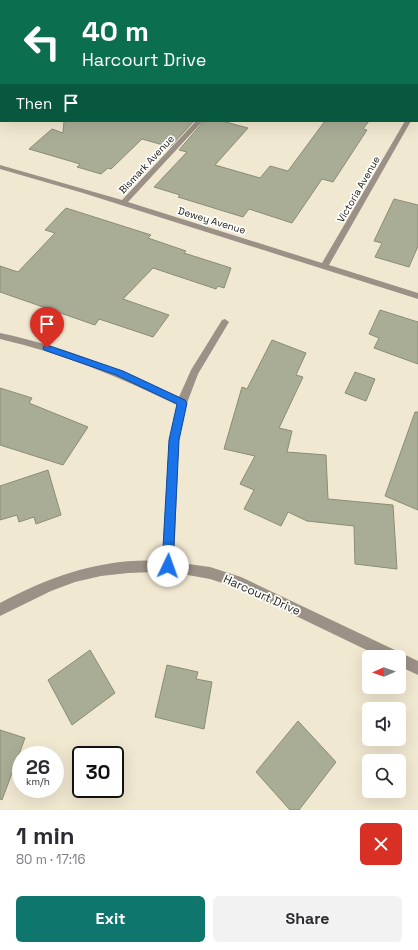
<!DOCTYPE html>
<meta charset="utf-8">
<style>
body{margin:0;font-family:"Space Grotesk",sans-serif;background:#f2f2f3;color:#2b2b33;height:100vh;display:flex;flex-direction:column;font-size:15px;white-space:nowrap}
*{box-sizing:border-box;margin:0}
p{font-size:13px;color:#7c7c81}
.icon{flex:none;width:22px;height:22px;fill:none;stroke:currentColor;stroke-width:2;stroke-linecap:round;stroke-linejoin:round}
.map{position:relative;height:810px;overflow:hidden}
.panel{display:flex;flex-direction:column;background:#fff;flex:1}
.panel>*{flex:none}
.top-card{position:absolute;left:0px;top:0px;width:418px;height:122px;box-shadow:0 4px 16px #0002;background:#0b6e4f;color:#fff;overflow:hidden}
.needle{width:26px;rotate:268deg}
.fabs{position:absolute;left:362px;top:650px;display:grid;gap:8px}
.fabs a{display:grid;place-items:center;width:44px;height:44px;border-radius:6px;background:#fff;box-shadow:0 4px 16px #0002;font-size:20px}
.speed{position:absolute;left:12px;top:746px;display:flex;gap:8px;font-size:20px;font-weight:700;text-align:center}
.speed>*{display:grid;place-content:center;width:52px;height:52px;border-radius:50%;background:#fff;box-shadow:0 4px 16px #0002;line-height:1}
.speed small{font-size:10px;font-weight:400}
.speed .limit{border:2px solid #111;border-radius:6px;background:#fff;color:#111}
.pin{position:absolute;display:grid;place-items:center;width:34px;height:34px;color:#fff;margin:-41px -17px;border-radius:50% 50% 50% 0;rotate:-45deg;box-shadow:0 0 4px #0007}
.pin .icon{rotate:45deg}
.me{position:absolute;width:44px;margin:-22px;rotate:3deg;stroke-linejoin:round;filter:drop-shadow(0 0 3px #0008)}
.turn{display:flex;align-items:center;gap:14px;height:84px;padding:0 16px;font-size:18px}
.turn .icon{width:52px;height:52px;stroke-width:2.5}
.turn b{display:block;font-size:28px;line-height:34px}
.then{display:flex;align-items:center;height:38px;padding:0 16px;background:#0003;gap:8px;font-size:15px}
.round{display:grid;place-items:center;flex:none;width:42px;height:42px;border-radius:6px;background:#f2f2f3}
.head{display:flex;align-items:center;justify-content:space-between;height:68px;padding:0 16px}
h1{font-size:24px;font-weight:800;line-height:30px}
.cta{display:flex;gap:8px;margin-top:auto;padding:8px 16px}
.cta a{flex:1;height:46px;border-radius:6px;background:#0f766e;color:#fff;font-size:16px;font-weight:800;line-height:46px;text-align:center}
.cta a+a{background:#f2f2f3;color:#2b2b33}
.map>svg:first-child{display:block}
.building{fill:#aaad96;stroke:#8a8d76}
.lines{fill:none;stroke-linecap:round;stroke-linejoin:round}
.minor{fill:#9b9186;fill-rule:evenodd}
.route{fill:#1a73e8;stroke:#114b97}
.labels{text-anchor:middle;stroke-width:3.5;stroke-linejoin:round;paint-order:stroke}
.far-street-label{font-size:10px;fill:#1f1c13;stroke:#fff}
.street-label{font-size:12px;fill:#1f1c13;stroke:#fff}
</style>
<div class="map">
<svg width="418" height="810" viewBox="0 0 418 810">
<rect width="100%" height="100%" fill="#f1e8d1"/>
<g class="building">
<polygon points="64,121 194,121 170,147 142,139 111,169 108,168 101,174 77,167 80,164 29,149 52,129 63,133"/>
<polygon points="204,121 222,121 248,128 215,165 260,178 270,166 288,171 325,121 369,121 363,129 367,130 333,182 322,179 292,223 249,209 243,217 178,197 180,195 154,187 187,152 179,150"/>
<polygon points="394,199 418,205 418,246 409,267 375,257 382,243 374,241"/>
<polygon points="66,208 151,235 148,238 186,251 184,253 231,268 224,288 218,286 216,289 153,268 123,299 169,315 153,337 99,319 95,325 0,292 0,266 18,272 55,233 45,230"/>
<polygon points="380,310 418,322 418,364 374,348 379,338 369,334"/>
<polygon points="272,340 306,353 296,375 303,377 279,428 292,431 287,452 326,455 328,499 393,505 397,569 355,564 354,526 307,521 288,512 281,526 244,509 254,490 240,484 255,456 224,449 242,387 247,389"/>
<polygon points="355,372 375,379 366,401 345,393"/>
<polygon points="0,388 32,398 29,403 88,427 63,465 0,445"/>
<polygon points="415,412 418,412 418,510 385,496"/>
<polygon points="48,470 61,515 36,524 34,517 19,522 17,515 0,520 0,486"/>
<polygon points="90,650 115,693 72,725 48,680"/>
<polygon points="167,665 198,672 196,679 212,682 204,729 155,717"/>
<polygon points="298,721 336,762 299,810 290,810 256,772"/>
<polygon points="0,730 25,738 2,800 0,799"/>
</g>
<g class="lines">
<g class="minor">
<polygon points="151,0 157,0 150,1"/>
<polygon points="311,0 317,0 310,1"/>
<polygon points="413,0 418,0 418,2 414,1"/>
<polygon points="417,102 418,102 417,108"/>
<polygon points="0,110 1,110 0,115"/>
<polygon points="196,121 203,121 128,202 322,263 405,121 411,121 329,265 418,293 418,299 83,193 0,169 0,165 122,200"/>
<path d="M 225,319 L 229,322 L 198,374 L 187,403 L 179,440 L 174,562 L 210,567 L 241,577 L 418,661 L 418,675 L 399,666 L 399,657 L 381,657 L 238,588 L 210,579 L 182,574 L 155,572 L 128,573 L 101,576 L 75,582 L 51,591 L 0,616 L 0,603 C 50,576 105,557 162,561 L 169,440 L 177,405 C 119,377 62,353 0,339 L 0,333 C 63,346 121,370 179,397 L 191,370 L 222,320 Z"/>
</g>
</g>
<polygon class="route" points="47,345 123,371 185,400 187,403 179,440 173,566 172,570 168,571 164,570 162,566 169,440 177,404 116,375 44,350 43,348 44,346"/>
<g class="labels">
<g class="far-street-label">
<text transform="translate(146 164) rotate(-47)" y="4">Bismark Avenue</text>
<text transform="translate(358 189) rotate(-60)" y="4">Victoria Avenue</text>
<text transform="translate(212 220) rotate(17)" y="4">Dewey Avenue</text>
</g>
<g class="street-label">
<text transform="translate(262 595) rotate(24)" y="4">Harcourt Drive</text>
</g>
</g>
</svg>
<div class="fabs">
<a><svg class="needle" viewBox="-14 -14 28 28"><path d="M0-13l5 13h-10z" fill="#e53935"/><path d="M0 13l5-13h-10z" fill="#7c7c81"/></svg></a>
<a><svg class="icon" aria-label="sound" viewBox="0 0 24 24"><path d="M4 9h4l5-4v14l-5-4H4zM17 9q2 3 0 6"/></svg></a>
<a><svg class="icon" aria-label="search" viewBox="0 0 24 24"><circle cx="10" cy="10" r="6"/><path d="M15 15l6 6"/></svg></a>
</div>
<div class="speed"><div>26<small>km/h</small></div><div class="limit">30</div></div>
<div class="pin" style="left:47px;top:348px;background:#d93025"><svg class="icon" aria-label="arrive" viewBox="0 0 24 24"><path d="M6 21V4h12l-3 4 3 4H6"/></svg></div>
<svg class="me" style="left:168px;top:566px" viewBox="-20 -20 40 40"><circle r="19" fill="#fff"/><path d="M0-13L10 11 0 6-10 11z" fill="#1a73e8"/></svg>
<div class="top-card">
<div class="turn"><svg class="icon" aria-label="left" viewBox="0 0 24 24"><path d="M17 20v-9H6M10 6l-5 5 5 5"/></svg><div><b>40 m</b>Harcourt Drive</div></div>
<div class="then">Then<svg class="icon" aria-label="arrive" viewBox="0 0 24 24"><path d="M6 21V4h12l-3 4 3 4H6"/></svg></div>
</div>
</div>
<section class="panel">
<div class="head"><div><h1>1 min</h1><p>80 m · 17:16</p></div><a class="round" style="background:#d93025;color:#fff"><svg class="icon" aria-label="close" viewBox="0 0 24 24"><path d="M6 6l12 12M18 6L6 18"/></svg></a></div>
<div class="cta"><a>Exit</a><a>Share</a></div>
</section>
